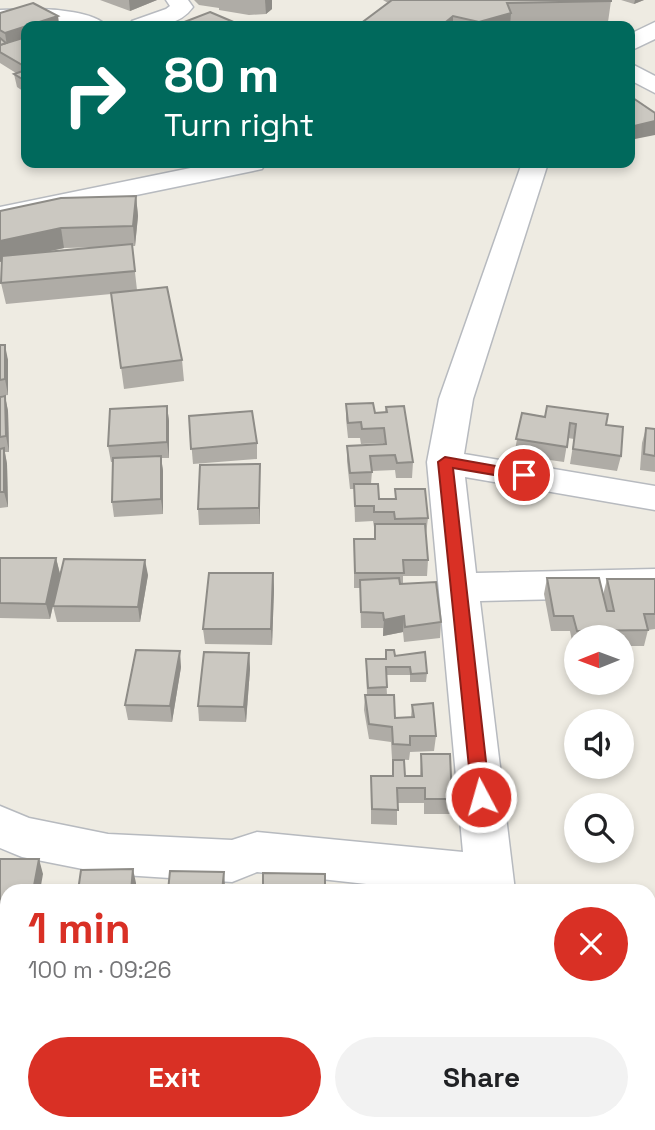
<!DOCTYPE html>
<meta charset="utf-8">
<style>
body{margin:0;font-family:"Space Grotesk",sans-serif;background:#f2f2f2;color:#202124;height:100vh;display:flex;flex-direction:column;font-size:26px;white-space:nowrap}
*{box-sizing:border-box;margin:0}
p{font-size:23px;color:#757577}
.icon{flex:none;width:38px;height:38px;fill:none;stroke:currentColor;stroke-width:2;stroke-linecap:round;stroke-linejoin:round}
.map{position:relative;flex:1;overflow:hidden}
.drawer{position:absolute;left:0px;top:884px;width:656px;height:247px;display:flex;flex-direction:column;background:#fff;border-radius:21px 21px 0 0;box-shadow:0 4px 10px #0003}
.drawer>*{flex:none}
.hud{position:absolute;left:21px;top:21px;width:614px;height:147px;border-radius:14px;box-shadow:0 4px 10px #0003;background:#00695c;color:#fff;overflow:hidden}
.needle{width:46px;rotate:269deg}
.fabs{position:absolute;left:564px;top:625px;display:grid;gap:14px}
.fabs a{display:grid;place-items:center;width:70px;height:70px;border-radius:50%;background:#fff;box-shadow:0 4px 10px #0003;font-size:35px}
.pin{position:absolute;display:grid;place-items:center;width:60px;height:60px;color:#fff;margin:-30px;border:4px solid #fff;border-radius:50%;box-shadow:0 2px 7px #0007}
.me{position:absolute;width:77px;margin:-38px;rotate:354deg;stroke-linejoin:round;filter:drop-shadow(0 0 5px #0008)}
.turn{display:flex;align-items:center;gap:24px;height:147px;padding:0 28px;font-size:32px}
.turn .icon{width:91px;height:91px;stroke-width:2.5}
.turn b{display:block;font-size:49px;line-height:60px}
.round{display:grid;place-items:center;flex:none;width:74px;height:74px;border-radius:37px;background:#f2f2f2}
.headline{display:flex;align-items:center;justify-content:space-between;height:119px;padding:0 28px}
h1{font-size:42px;font-weight:800;line-height:52px;color:#d93025}
.button{display:flex;gap:14px;margin-top:auto;padding:14px 28px}
.button a{flex:1;height:80px;border-radius:42px;background:#d93025;color:#fff;font-size:28px;font-weight:800;line-height:80px;text-align:center}
.button a+a{background:#f2f2f2;color:#202124}
.map>svg:first-child{display:block}
.lines{fill:none;stroke-linecap:round;stroke-linejoin:round}
.minor-casing{stroke:#b7babf;stroke-width:3}
.tertiary-casing{stroke:#b7babf;stroke-width:3}
.minor{fill:#fff;fill-rule:evenodd}
.tertiary{fill:#fff;fill-rule:evenodd}
.wall{fill:#afaca6;fill-rule:evenodd}
.shaded-wall{fill:#8e8c87}
.building{fill:#cbc8c1;stroke:#8e8c87;stroke-width:2}
.route{fill:#d93025;stroke:#8d1f18;stroke-width:2}
</style>
<div class="map">
<svg width="655" height="1130" viewBox="0 0 655 1130">
<rect width="100%" height="100%" fill="#eeebe2"/>
<g class="lines">
<g class="minor-casing">
<g id="minor">
<path d="M 166,0 L 188,0 L 193,7 C 178,28 152,26 129,26 L 132,21 L 166,9 L 170,6 Z"/>
<path d="M 36,9 C 53,9 96,12 106,26 C 71,28 36,21 0,24 L 0,10 Z"/>
<polygon points="630,63 655,76 655,93 630,80"/>
<polygon points="522,163 548,163 473,399 464,454 655,486 655,510 465,477 476,573 655,569 655,597 480,601 515,891 430,891 257,872 232,882 108,874 22,857 0,848 0,806 29,818 108,834 232,840 257,832 463,852 427,462 439,399"/>
</g>
</g>
<g class="tertiary-casing">
<g id="tertiary">
<polygon points="655,22 655,39 630,51 630,34"/>
<polygon points="215,163 266,163 262,169 253,171 0,223 0,207"/>
</g>
</g>
<use href="#minor" class="minor"/>
<use href="#tertiary" class="tertiary"/>
</g>
<g class="wall">
<polygon points="100,0 157,0 130,11"/>
<polygon points="194,0 272,0 272,9 266,14 249,15 219,10 219,8 199,5"/>
<polygon points="383,0 611,0 611,1 608,22 510,24 510,26 360,26 360,24 388,3"/>
<polygon points="621,0 644,0 634,4"/>
<polygon points="0,13 58,16 59,26 26,26 26,93 17,87 14,74 16,73 0,63"/>
<path d="M 136,196 L 138,216 L 135,246 L 132,246 L 137,290 L 182,360 L 184,381 L 124,389 L 111,294 L 6,304 L 1,283 L 2,261 L 0,211 ZM 103,247 L 45,252 L 64,248 Z"/>
<polygon points="0,345 8,360 8,395 0,396"/>
<polygon points="5,396 8,411 9,452 5,452 7,464 8,507 0,508 0,397"/>
<polygon points="346,404 375,413 385,412 386,407 413,462 412,478 396,478 395,470 372,471 371,484 379,499 395,499 395,489 428,518 426,534 428,560 427,576 403,576 403,584 441,622 440,638 404,642 403,632 383,636 383,628 361,628 360,588 354,588 354,539 374,539 374,527 373,521 355,522 354,489 350,489 347,461 347,446 383,445 383,443 361,444 360,438 348,438 346,419"/>
<polygon points="167,406 169,421 169,458 161,458 163,471 163,514 114,517 112,502 113,462 111,462 108,446"/>
<polygon points="522,413 606,425 621,456 617,471 570,464 574,439 568,438 564,462 514,455"/>
<polygon points="189,416 257,443 257,459 193,464"/>
<polygon points="646,428 655,429 655,472 640,470 642,443"/>
<polygon points="260,479 260,524 199,525 198,509"/>
<polygon points="0,558 56,558 60,574 50,619 0,618"/>
<polygon points="273,573 274,589 272,645 205,644 203,629"/>
<polygon points="148,575 140,622 57,622 53,606"/>
<polygon points="547,578 603,595 607,579 655,579 655,629 648,630 644,646 621,646 621,637 576,637 576,646 573,646 570,631 551,631 544,594"/>
<polygon points="386,650 427,673 426,682 410,682 410,675 386,675 387,695 395,718 411,717 412,705 436,736 434,751 410,752 409,760 392,759 391,742 369,739 364,710 365,695 367,695 366,659 385,659"/>
<polygon points="249,653 250,669 246,722 199,721 198,706"/>
<polygon points="181,667 172,722 128,720 125,705"/>
<polygon points="421,754 452,799 450,814 424,814 424,803 397,803 397,825 371,824 371,776 392,776 393,760 405,776 420,776"/>
<polygon points="0,859 43,874 7,891 7,943 0,943"/>
<polygon points="655,989 655,1082 649,1082 649,990"/>
</g>
<g class="shaded-wall">
<polygon points="129,0 157,0 130,11"/>
<polygon points="265,0 272,0 272,9 266,14"/>
<polygon points="635,0 644,0 634,4"/>
<polygon points="511,13 510,26 479,26 479,22"/>
<polygon points="58,16 59,26 26,26"/>
<polygon points="453,16 453,26 441,26"/>
<polygon points="26,26 26,40 7,46 5,33"/>
<polygon points="655,121 655,135 630,140 630,127"/>
<polygon points="136,196 138,216 135,246 133,226"/>
<polygon points="61,228 64,248 0,262 0,241"/>
<polygon points="5,345 8,360 8,395 5,379"/>
<polygon points="5,396 8,411 9,452 6,436"/>
<polygon points="167,406 169,421 169,458 167,442"/>
<polygon points="4,448 7,464 8,507 4,492"/>
<polygon points="161,456 163,471 163,514 161,499"/>
<polygon points="260,464 260,524 259,508"/>
<polygon points="56,558 60,574 50,619 46,604"/>
<polygon points="145,560 148,575 140,622 138,607"/>
<polygon points="273,573 274,589 272,645 271,629"/>
<polygon points="404,616 403,632 383,636 384,620"/>
<polygon points="180,651 181,667 172,722 170,706"/>
<polygon points="249,653 250,669 246,722 244,707"/>
<polygon points="39,859 43,874 40,891 33,891"/>
<polygon points="133,869 136,883 136,891 131,891"/>
<polygon points="224,872 225,886 225,891 222,891"/>
</g>
<g class="building">
<polygon points="392,0 611,0 611,1 507,3 511,13 479,22 453,16 441,26 370,26 360,24"/>
<polygon points="33,3 58,16 5,33 0,30 0,13"/>
<polygon points="210,12 243,26 174,26"/>
<polygon points="26,37 26,66 24,66 0,52 0,45"/>
<polygon points="0,38 6,43 0,45"/>
<polygon points="26,70 26,80 24,80 14,74"/>
<polygon points="630,96 655,113 655,121 630,127"/>
<polygon points="136,196 133,226 61,228 0,241 0,211 61,198"/>
<polygon points="132,244 135,271 1,283 2,256"/>
<polygon points="167,287 182,360 121,368 111,293"/>
<polygon points="0,345 5,345 5,379 0,380"/>
<polygon points="5,396 6,436 0,437 0,397"/>
<polygon points="373,403 375,413 387,412 386,407 404,406 413,462 397,463 395,455 370,456 372,472 350,473 347,446 386,444 384,428 362,429 361,422 348,423 346,404"/>
<polygon points="167,406 167,442 108,446 110,409"/>
<polygon points="547,406 608,414 606,425 623,427 621,456 573,449 576,424 570,423 567,447 516,439 522,413 545,417"/>
<polygon points="252,411 257,443 191,449 189,416"/>
<polygon points="646,428 655,429 655,456 644,454"/>
<polygon points="4,448 4,492 0,492 0,449"/>
<polygon points="161,456 161,499 112,502 113,458"/>
<polygon points="260,464 259,508 198,509 200,465"/>
<polygon points="354,484 378,484 379,499 396,499 395,489 425,489 428,518 395,519 394,512 374,512 374,506 355,506"/>
<polygon points="375,524 425,524 428,560 403,560 404,573 355,573 354,539 375,539"/>
<polygon points="0,558 56,558 46,604 0,603"/>
<polygon points="64,559 145,560 138,607 53,606"/>
<polygon points="209,573 273,573 271,629 203,629"/>
<polygon points="399,578 400,584 436,582 441,622 405,627 404,616 384,620 383,613 361,612 360,580"/>
<polygon points="547,578 599,578 607,611 614,611 607,579 655,579 655,614 644,614 648,630 577,631 573,616 554,616"/>
<polygon points="136,650 180,651 170,706 125,705"/>
<polygon points="386,650 394,650 395,656 425,652 427,673 411,674 410,667 386,667 387,687 368,688 366,659 386,659"/>
<polygon points="204,652 249,653 244,707 198,706"/>
<polygon points="365,695 394,695 395,718 414,717 412,705 433,703 436,736 410,736 410,745 393,744 392,727 369,724"/>
<polygon points="421,754 450,754 452,799 425,799 425,788 397,788 398,810 372,809 371,776 393,776 393,760 404,760 405,776 422,776"/>
<polygon points="0,859 39,859 33,891 7,891 7,928 0,928"/>
<polygon points="133,869 131,891 78,891 81,870"/>
<polygon points="170,871 224,872 222,891 168,891"/>
<polygon points="263,873 325,874 325,891 263,891"/>
<polygon points="368,885 421,890 421,891 367,891"/>
<polygon points="655,989 655,1061 649,1061 649,990"/>
</g>
<polygon class="route" points="445,457 524,471 531,475 524,480 453,468 490,797 488,803 481,805 474,803 472,797 438,462"/>
</svg>
<div class="fabs">
<a><svg class="needle" viewBox="-14 -14 28 28"><path d="M0-13l5 13h-10z" fill="#e53935"/><path d="M0 13l5-13h-10z" fill="#757577"/></svg></a>
<a><svg class="icon" aria-label="sound" viewBox="0 0 24 24"><path d="M4 9h4l5-4v14l-5-4H4zM17 9q2 3 0 6"/></svg></a>
<a><svg class="icon" aria-label="search" viewBox="0 0 24 24"><circle cx="10" cy="10" r="6"/><path d="M15 15l6 6"/></svg></a>
</div>
<div class="pin" style="left:524px;top:475px;background:#d93025"><svg class="icon" aria-label="arrive" viewBox="0 0 24 24"><path d="M6 21V4h12l-3 4 3 4H6"/></svg></div>
<svg class="me" style="left:481px;top:797px" viewBox="-20 -20 40 40"><circle r="17" fill="#d93025" stroke="#fff" stroke-width="3"/><path d="M0-11L8 9 0 5-8 9z" fill="#fff"/></svg>
<div class="hud">
<div class="turn"><svg class="icon" aria-label="right" viewBox="0 0 24 24"><path d="M7 20v-9h11M14 6l5 5-5 5"/></svg><div><b>80 m</b>Turn right</div></div>
</div>
<section class="drawer">
<div class="headline"><div><h1>1 min</h1><p>100 m · 09:26</p></div><a class="round" style="background:#d93025;color:#fff"><svg class="icon" aria-label="close" viewBox="0 0 24 24"><path d="M6 6l12 12M18 6L6 18"/></svg></a></div>
<div class="button"><a>Exit</a><a>Share</a></div>
</section>
</div>
